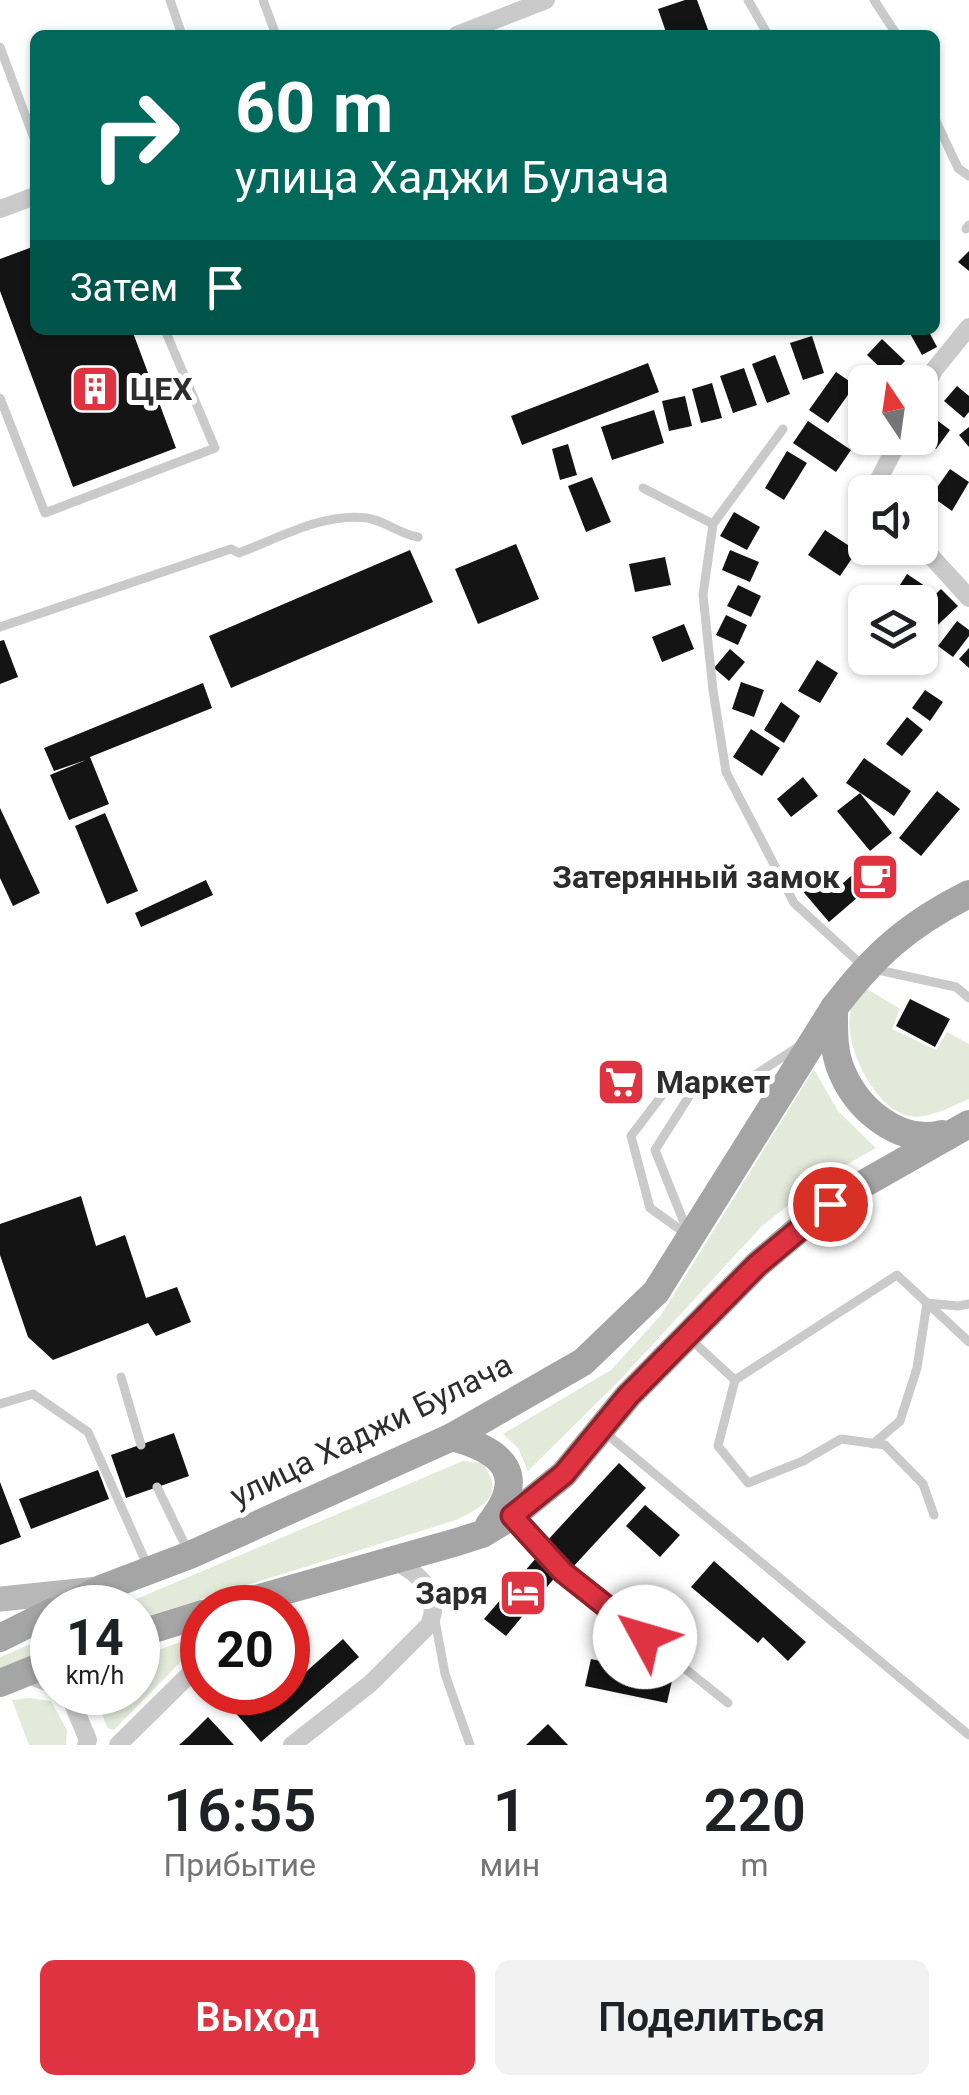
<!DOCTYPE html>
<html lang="ru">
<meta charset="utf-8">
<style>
body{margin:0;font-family:Roboto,sans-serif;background:#f2f2f2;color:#202124;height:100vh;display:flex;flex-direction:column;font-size:38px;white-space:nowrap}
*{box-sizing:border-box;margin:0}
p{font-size:32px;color:#757577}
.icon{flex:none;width:55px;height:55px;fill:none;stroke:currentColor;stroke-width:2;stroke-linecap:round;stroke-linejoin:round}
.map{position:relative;height:1745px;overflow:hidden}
.side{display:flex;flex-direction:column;background:#fff;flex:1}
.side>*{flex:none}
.guide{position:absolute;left:30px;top:30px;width:910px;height:305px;border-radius:15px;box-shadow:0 2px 8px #0004;background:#00695c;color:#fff;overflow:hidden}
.needle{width:65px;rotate:347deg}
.fabs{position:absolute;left:848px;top:365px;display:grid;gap:20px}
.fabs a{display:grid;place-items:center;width:90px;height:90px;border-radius:15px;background:#fff;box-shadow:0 2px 8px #0004;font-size:50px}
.speed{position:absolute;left:30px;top:1585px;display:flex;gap:20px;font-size:50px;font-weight:700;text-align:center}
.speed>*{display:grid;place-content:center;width:130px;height:130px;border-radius:50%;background:#fff;box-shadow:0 2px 8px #0004;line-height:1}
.speed small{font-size:25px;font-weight:400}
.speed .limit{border:15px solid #d22;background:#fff;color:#111}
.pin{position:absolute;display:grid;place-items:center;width:85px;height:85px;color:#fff;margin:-42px;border:5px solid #fff;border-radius:50%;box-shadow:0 2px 10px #0007}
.me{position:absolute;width:110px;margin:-55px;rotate:309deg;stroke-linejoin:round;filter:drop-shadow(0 0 8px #0008)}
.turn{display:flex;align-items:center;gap:35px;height:210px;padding:0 40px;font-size:45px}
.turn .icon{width:130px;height:130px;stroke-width:2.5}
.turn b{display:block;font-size:70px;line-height:85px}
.then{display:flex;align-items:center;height:95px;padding:0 40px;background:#0003;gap:20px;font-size:38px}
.eta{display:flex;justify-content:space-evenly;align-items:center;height:170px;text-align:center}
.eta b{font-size:60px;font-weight:600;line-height:70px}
.action{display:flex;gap:20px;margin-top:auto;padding:20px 40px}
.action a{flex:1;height:115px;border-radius:15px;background:#e03341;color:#fff;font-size:40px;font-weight:600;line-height:115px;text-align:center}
.action a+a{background:#f2f2f2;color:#202124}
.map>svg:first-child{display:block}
.grass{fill:#e3eada}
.building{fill:#141414}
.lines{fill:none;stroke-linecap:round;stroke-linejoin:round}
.lane{stroke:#cacaca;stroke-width:9}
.street{stroke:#cacaca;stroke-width:18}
.secondary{stroke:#b7b7b7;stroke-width:25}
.primary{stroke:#a5a5a5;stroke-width:28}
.route-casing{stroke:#92212a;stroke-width:25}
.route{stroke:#e03341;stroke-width:18}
.labels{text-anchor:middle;stroke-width:10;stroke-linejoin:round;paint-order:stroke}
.poi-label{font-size:32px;font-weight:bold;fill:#2d2d2d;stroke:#fff;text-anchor:start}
.street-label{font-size:32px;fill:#2d2d2d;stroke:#fff}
</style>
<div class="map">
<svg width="969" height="1745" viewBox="0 0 969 1745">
<rect width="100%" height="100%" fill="#fff"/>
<g class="grass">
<path d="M 867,989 L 900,1009 L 892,1029 L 936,1050 L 947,1032 L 969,1044 L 969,1099 C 952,1106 928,1120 909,1116 C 875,1109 844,1046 850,1014 C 851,1003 860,997 867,989 Z"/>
<polygon points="814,1069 838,1111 876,1148 823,1178 762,1226 619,1381 528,1471 518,1448 503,1434 611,1370 661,1315"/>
<path d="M 463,1461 L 482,1463 C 507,1495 483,1507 456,1520 L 138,1619 L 138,1608 L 115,1608 Z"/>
<polygon points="52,1635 52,1648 0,1669 0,1657"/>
<polygon points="187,1640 194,1648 114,1730 107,1728 95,1693 138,1692 138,1657"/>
<polygon points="29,1698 51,1701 67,1730 66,1745 29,1745 12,1700"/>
</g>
<g class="building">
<polygon points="685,0 697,0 710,35 667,35 658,9"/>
<polygon points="35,246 35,330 132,330 176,448 73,487 0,291 0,259"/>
<polygon points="969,251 969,271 958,262"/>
<polygon points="908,330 928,330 937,347 922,355"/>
<polygon points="812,336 824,373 803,380 790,343"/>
<polygon points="882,339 905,361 890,377 867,355"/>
<polygon points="775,355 790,394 767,403 752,364"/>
<polygon points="648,363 659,392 522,445 511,416"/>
<polygon points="744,368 757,405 733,413 720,376"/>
<polygon points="836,372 855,385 828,423 809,410"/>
<polygon points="712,383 722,418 701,423 692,389"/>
<polygon points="957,386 969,396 969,412 964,418 944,401"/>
<polygon points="685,396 692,426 669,431 662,401"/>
<polygon points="654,410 664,443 612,460 601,427"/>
<polygon points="808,421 851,450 836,472 793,443"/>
<polygon points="938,421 950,430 936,449 924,440"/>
<polygon points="969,427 969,447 959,435"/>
<polygon points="568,444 577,475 560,480 552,449"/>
<polygon points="787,451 807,463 784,500 765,488"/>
<polygon points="950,469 969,482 952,511 931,496"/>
<polygon points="592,477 611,522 586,532 568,486"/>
<polygon points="734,512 760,527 747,550 720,536"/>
<polygon points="825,530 857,551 840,576 808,555"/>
<polygon points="516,544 539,599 478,624 455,569"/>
<polygon points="410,550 433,602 231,688 209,636"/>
<polygon points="730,550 759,562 750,582 722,570"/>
<polygon points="665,557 671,585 635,592 629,564"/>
<polygon points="907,574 925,586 914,602 889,602"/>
<polygon points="738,585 761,596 751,617 727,606"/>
<polygon points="941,589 958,606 927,635 920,628 920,609"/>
<polygon points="726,615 747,625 738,645 716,635"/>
<polygon points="957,621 969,630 969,636 953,657 938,646"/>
<polygon points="684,624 694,649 662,662 652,637"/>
<polygon points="4,640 18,677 0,684 0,641"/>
<polygon points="969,648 969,668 959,659"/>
<polygon points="730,649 745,662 729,681 714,668"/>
<polygon points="817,660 838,673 820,703 798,691"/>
<polygon points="741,682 764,690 754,717 732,709"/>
<polygon points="203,683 212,708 90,757 109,804 69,820 50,775 86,760 54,771 44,748"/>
<polygon points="925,690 943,702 930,721 912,708"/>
<polygon points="781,702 800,716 784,743 764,730"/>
<polygon points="907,717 923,730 902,756 886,744"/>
<polygon points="751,729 780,748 762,776 733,757"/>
<polygon points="864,758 911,791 894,816 846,783"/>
<polygon points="803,777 818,796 791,817 777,799"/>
<polygon points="937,791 960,809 921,856 899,838"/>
<polygon points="860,793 892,833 870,851 837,811"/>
<polygon points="0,808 40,893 13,906 0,878"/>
<polygon points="105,813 138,891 107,904 75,826"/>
<polygon points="866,863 879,879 829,922 800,888 819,872 835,890"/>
<polygon points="206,880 213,895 141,927 135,913"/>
<polygon points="910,999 950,1019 935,1047 896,1026"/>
<polygon points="81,1196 96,1246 125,1235 146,1298 177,1287 191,1322 156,1336 148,1323 53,1360 28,1337 0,1255 0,1224"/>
<polygon points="174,1433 189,1476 126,1498 111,1455"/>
<polygon points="619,1463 646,1488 572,1568 545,1543"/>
<polygon points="98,1470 109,1499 31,1529 19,1499"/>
<polygon points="0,1482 21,1537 0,1545"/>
<polygon points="645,1505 680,1535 660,1557 626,1526"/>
<polygon points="536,1558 557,1575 506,1636 484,1619"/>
<polygon points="714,1561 806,1642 788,1661 763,1637 758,1643 691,1587"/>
<polygon points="343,1639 359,1657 261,1742 217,1692 288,1692 288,1676 294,1670 300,1677"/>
<polygon points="591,1659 673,1676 667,1703 585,1686"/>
<polygon points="208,1717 234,1745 179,1745 188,1737"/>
<polygon points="548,1724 568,1745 526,1745"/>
</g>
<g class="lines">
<g class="lane">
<polyline points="170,0 182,35"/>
<polyline points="263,0 276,35"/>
<polyline points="748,0 768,35"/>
<polyline points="874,0 897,35"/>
<polyline points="0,47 35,141"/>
<polyline points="935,119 958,168 969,176"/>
<polyline points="966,229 969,225"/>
<polyline points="0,398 45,513 215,448 165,330"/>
<polyline points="783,429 713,524 703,595 713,690 726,772 794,903 864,967 956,987 969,998"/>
<polyline points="643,488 713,524"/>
<path d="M 0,627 L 231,549 L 239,553 C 279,538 324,512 367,518 C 386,521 399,534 418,537"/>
<polyline points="687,1230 655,1150 695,1087"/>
<polyline points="685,1233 650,1208 631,1136 666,1090 741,1084 798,1047"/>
<polyline points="689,1338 735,1380 718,1446 748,1483 803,1461 841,1439 885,1445 923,1484 934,1515"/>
<polyline points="121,1377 141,1445"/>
<polyline points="735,1380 897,1275 969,1342"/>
<polyline points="0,1404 33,1394 88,1432 148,1567"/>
<polyline points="603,1431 969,1735"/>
<polyline points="873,1444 900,1421 917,1368 927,1303 958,1306 969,1304"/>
<polyline points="157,1487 189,1553"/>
<polyline points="514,1518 563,1571 728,1703"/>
<polyline points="435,1620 445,1674 470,1745"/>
</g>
<g class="street">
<polyline points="457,35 546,0"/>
<polyline points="0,209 35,196"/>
<polyline points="920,398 934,370 969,327"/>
<polyline points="876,492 876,485 900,438"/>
<polyline points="920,544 969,598"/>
<polyline points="23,1673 52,1684"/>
<polyline points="68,1692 88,1740 86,1745"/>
<polyline points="118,1745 202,1662"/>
<path d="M 292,1745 L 371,1683 L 429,1625 C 443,1593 419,1573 392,1560"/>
</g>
<polyline class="secondary" points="0,1599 98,1589"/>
<g class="primary">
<path d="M 834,1008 C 834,1029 833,1053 842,1072 C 858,1110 900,1145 942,1134"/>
<path d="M 452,1437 C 504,1451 529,1475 489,1525"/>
<path d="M 63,1608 L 103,1588 L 190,1555 L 452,1437 L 583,1362 L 656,1292 L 834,1008 C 874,955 909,924 969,894"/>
<polyline points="224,1608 457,1542 482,1534 512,1516 564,1474 628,1396 757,1265 830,1203 969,1124"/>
<polyline points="138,1634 202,1614"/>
<polyline points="0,1638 52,1612"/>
<polyline points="0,1683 52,1662"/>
</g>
</g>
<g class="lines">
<g class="route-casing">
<polyline id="route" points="645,1637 563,1572 512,1516 564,1474 628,1396 757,1265 830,1204"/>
</g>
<use href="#route" class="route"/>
</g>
<defs>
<g id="building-square" transform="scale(2.5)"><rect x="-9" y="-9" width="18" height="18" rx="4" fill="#e03341" stroke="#fff"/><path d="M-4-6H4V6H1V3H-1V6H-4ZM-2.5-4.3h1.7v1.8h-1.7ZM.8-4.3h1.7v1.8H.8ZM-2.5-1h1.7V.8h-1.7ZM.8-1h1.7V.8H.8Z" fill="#fff"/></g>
<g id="cafe-square" transform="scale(2.5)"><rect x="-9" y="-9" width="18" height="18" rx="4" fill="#e03341" stroke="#fff"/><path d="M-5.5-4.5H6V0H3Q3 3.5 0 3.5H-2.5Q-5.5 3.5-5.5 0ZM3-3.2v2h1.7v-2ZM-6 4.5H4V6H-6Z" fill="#fff"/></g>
<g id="supermarket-square" transform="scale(2.5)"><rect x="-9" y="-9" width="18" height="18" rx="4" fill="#e03341" stroke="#fff"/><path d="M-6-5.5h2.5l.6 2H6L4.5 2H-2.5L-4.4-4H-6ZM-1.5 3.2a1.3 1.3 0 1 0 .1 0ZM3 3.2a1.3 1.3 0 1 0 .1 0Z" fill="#fff"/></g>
<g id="hotel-square" transform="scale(2.5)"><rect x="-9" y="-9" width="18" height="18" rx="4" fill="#e03341" stroke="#fff"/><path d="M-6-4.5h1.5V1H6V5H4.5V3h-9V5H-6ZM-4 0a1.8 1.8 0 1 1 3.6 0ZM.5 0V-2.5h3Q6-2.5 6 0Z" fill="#fff"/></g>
</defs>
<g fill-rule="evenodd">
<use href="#building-square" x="95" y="389"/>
<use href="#cafe-square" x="875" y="877"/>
<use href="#supermarket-square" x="621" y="1082"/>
<use href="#hotel-square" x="523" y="1593"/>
</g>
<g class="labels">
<g class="poi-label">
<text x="130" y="400">ЦЕХ</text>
<text x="840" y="888" text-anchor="end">Затерянный замок</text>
<text x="656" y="1093">Маркет</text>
<text x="488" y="1604" text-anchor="end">Заря</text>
</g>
<g class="street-label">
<text transform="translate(371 1430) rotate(-26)" y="11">улица Хаджи Булача</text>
</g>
</g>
</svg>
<div class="fabs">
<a><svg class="needle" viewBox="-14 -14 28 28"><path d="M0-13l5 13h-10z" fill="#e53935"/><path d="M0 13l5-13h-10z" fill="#757577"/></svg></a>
<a><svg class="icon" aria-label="sound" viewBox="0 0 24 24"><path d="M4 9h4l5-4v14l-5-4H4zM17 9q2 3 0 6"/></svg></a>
<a><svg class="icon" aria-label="layers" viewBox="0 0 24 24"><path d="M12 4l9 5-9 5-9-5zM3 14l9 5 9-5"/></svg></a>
</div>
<div class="speed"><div>14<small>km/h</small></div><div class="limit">20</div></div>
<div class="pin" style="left:830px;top:1204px;background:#d93025"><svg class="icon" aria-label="arrive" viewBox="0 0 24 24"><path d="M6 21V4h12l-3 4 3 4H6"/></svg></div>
<svg class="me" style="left:645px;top:1637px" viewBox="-20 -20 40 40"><circle r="19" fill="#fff"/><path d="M0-13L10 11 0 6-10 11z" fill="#e03341"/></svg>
<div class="guide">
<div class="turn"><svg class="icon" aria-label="right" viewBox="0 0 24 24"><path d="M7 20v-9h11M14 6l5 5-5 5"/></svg><div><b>60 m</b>улица Хаджи Булача</div></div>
<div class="then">Затем<svg class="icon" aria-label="arrive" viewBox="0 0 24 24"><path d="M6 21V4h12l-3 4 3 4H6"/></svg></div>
</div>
</div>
<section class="side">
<div class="eta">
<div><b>16:55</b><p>Прибытие</p></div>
<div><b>1</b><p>мин</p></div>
<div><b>220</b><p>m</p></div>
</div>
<div class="action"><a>Выход</a><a>Поделиться</a></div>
</section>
